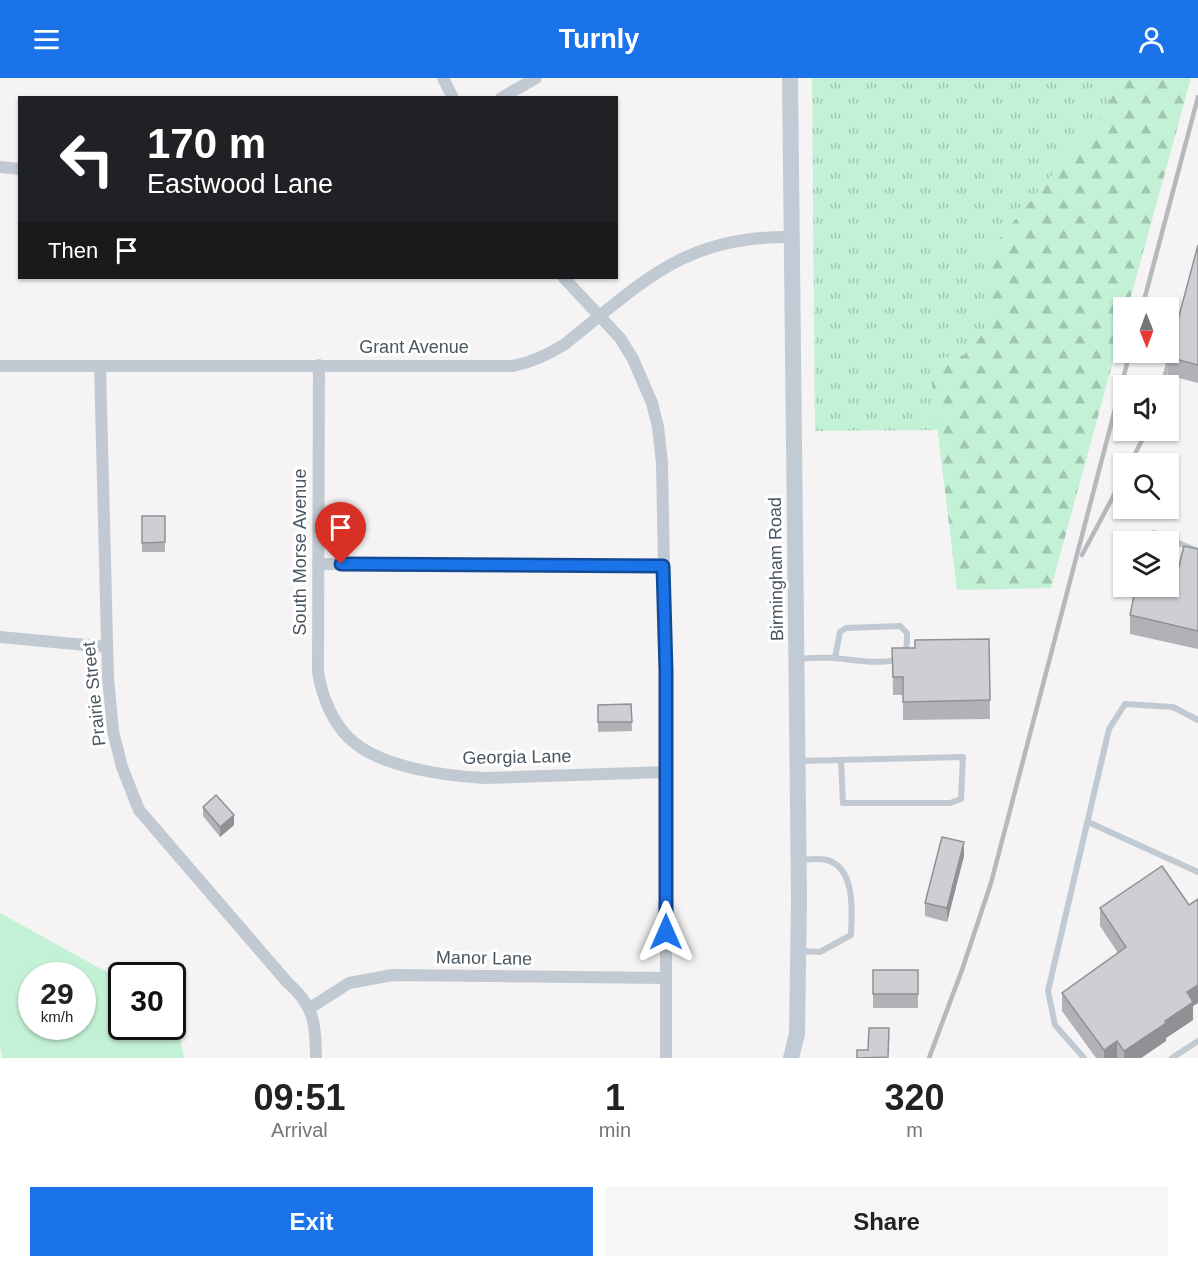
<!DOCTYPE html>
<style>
body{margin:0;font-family:Helvetica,sans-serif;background:#f6f6f6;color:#222;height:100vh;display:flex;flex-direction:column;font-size:22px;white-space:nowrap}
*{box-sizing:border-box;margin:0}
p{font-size:20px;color:#767676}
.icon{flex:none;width:33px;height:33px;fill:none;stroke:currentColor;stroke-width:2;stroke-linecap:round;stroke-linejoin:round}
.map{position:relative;height:980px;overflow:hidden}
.side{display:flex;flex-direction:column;background:#fff;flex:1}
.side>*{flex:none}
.guide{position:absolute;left:18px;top:18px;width:600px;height:183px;border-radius:0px;box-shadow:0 2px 4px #0004;background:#202124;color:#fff;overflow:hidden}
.needle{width:39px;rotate:179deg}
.buttons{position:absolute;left:1113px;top:219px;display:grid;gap:12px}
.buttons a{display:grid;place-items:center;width:66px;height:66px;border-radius:0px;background:#fff;box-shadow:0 2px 4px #0004;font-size:30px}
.speed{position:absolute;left:18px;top:884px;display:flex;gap:12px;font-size:30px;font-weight:700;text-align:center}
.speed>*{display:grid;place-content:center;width:78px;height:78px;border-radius:50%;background:#fff;box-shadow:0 2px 4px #0004;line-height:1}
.speed small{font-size:15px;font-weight:400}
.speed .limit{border:3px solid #111;border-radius:9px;background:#fff;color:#111}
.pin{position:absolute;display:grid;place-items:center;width:51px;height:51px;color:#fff;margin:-62px -26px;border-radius:50% 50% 50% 0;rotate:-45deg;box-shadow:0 0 6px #0007}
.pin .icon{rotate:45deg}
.me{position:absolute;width:66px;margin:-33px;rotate:0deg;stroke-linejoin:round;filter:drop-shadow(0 0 4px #0008)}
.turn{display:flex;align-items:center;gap:21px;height:126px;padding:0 30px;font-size:27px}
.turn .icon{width:78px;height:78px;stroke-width:2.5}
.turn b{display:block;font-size:42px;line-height:51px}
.then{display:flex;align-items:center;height:57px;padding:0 30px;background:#0003;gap:12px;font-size:22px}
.eta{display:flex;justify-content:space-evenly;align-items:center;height:102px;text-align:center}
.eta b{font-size:36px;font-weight:700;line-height:42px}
.cta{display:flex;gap:12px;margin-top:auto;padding:12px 30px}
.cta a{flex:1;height:69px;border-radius:0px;background:#1a73e8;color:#fff;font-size:24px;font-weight:700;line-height:69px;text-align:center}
.cta a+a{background:#f6f6f6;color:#222}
header{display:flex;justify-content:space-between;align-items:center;height:78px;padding:0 30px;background:#1a73e8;color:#fff;font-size:27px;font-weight:700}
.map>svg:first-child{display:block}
.grass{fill:url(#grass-tufts)}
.forest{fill:url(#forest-firs)}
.green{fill:#c3f1d5;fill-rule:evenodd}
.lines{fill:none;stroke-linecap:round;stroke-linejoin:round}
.lane{stroke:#c1cad2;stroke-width:6}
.street{stroke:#c1cad2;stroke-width:12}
.secondary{stroke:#c1cbd6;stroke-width:16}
.rail{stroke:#b5b8bd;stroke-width:4.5}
.wall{fill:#b0b2b7}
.shaded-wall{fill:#909195}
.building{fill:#cdcfd5;stroke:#909195;stroke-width:1.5}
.route-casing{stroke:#114b97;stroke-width:15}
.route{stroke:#1a73e8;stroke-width:10}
.labels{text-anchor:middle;stroke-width:6;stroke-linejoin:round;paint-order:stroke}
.street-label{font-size:18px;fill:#4a5661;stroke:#fff}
</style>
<header><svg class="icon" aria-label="menu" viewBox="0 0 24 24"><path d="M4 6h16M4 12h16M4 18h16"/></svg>Turnly<svg class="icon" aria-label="person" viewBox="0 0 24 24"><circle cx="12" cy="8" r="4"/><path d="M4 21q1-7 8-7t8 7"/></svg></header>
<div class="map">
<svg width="1198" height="980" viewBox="0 0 1198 980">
<defs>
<pattern id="grass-tufts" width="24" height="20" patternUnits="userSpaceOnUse" patternTransform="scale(1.5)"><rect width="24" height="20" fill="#c3f1d5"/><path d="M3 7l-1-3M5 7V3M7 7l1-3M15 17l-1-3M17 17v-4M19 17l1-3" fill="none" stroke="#a0c6b0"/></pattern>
<pattern id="forest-firs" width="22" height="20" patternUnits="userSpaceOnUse" patternTransform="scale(1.5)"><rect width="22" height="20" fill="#c3f1d5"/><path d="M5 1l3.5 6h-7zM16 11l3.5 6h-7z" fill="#a0c6b0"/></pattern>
</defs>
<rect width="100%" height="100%" fill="#f5f3f3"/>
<polygon class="grass" points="812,0 1121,0 1105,34 988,174 988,250 964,277 929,282 938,352 815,353"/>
<polygon class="forest" points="1121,0 1191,0 1128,229 1124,230 1123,247 1051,510 957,512 929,282 964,277 988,250 988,174 1105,34"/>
<path class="green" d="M 0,835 L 121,902 L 122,948 L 170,948 L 181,964 L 184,980 L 2,980 L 0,968 ZM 32,897 L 82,897 L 82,948 L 32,948 Z"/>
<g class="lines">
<g class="lane">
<polyline points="1154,455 1198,473"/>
<path d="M 797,581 C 809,580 822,579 834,580 C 850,581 885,588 899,580 C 908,574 907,564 907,555 L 900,548 L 846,550 L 840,554 L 835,580"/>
<polyline points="798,683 963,679 961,721 950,725 843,725 841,682"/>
<polyline points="1088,744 1198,794"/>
<path d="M 799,873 L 820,874 L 851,857 C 852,835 856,790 827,782 C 819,780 807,782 799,781"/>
<polyline points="1084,980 1055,947 1048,913 1109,651 1125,626 1173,629 1198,642"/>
<polyline points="1172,980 1198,963"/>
</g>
<g class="street">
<polyline points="443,0 453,20"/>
<polyline points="501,20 536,0"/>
<polyline points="0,89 20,91"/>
<polyline points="564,200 620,260 633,281 652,325 658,349 662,385 666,593 666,980"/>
<path d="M 319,287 L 318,594 C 322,619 334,650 356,666 C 387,690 446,698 485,700 L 666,694"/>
<path d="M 0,288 L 513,288 C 533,284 548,277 565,266 C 643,204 685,157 792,159"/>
<path d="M 100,288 L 108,600 L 113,653 L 122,689 L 139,732 L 287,904 C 314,927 316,946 316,980"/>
<polyline points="318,486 663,488"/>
<polyline points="0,559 107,569"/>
<polyline points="310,930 349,905 393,897 666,900"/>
</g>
<polyline class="secondary" points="790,0 799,820 797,956 791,980"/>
<g class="rail">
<polyline points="1142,230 1198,19"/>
<polyline points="1162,308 1172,271"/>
<polyline points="1130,386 1147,352"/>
<polyline points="1082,477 1124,398"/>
<polyline points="929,980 962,892 991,805 1130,274"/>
</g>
</g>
<g class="wall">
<polygon points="1198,167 1198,305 1168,297 1168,279"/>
<rect x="142" y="438" width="23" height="36"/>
<polygon points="1198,471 1198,571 1130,556 1130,537 1176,500"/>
<polygon points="989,561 990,641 903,642 903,617 893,617 892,570 915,570"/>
<polygon points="631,626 632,653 598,654 598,627"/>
<polygon points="203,729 234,747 220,759 203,738"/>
<polygon points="964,778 947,844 925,838 925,825"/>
<polygon points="1198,821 1198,925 1193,928 1193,942 1166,960 1166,963 1141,980 1096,980 1062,933 1062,915 1118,875 1100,848 1100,830 1189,827"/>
<rect x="873" y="892" width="45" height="38"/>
</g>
<g class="shaded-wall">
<polygon points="234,737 234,747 220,759 220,749"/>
<polygon points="964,764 964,778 947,844 947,830"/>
<polygon points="1198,907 1198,925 1193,928 1193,942 1166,960 1166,963 1141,980 1124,980 1124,973 1165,943 1187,914"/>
<polygon points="1117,963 1117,980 1104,980 1104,972"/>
</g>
<g class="building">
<polygon points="1198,167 1198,287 1168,279"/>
<polygon points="142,438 165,438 165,464 142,465"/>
<polygon points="1184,468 1198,471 1198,553 1130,537 1136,508 1168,508 1168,499 1176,500"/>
<polygon points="989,561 990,622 903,624 903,599 893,599 892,570 915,570 915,562"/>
<polygon points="631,626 632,644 598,644 598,627"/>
<polygon points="216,717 234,737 220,749 203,729"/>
<polygon points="942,759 964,764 947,830 925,825"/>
<polygon points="1162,788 1189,827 1198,821 1198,907 1187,914 1193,924 1165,943 1166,945 1124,973 1117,963 1104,972 1062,915 1126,869 1100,830"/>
<rect x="873" y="892" width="45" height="24"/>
<polygon points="869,950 889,950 888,979 857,980 857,972 868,972"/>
</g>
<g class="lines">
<g class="route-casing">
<polyline id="route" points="341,486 663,488 666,593 666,854"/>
</g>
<use href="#route" class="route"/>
</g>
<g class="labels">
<g class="street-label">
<text x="414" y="275">Grant Avenue</text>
<text transform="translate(300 474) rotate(-90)" y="6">South Morse Avenue</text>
<text transform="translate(776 491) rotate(-91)" y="6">Birmingham Road</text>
<text transform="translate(94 616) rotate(-96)" y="6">Prairie Street</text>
<text transform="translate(517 679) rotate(-1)" y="6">Georgia Lane</text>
<text transform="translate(484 880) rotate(1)" y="6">Manor Lane</text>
</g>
</g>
</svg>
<div class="buttons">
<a><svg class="needle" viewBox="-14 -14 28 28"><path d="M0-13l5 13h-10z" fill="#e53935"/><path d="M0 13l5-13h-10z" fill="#767676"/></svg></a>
<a><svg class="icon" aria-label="sound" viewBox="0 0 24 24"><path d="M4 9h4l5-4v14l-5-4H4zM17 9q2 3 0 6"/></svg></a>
<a><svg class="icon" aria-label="search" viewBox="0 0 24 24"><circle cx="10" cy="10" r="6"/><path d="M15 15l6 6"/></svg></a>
<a><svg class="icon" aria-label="layers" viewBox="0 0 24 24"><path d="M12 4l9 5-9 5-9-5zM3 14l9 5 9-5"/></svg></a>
</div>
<div class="speed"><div>29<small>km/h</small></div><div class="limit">30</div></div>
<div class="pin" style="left:341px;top:486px;background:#d93025"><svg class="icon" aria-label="arrive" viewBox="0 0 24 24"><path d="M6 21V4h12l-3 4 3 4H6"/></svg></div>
<svg class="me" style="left:666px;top:854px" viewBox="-20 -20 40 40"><path d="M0-17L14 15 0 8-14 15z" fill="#1a73e8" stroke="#fff" stroke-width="4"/></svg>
<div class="guide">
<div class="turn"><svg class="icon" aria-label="left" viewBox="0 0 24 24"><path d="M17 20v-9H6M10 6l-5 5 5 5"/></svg><div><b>170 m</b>Eastwood Lane</div></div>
<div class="then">Then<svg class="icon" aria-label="arrive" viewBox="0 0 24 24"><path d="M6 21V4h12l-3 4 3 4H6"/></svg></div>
</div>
</div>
<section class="side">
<div class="eta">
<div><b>09:51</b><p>Arrival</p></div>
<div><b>1</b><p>min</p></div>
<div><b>320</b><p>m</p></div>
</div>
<div class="cta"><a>Exit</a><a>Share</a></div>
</section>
